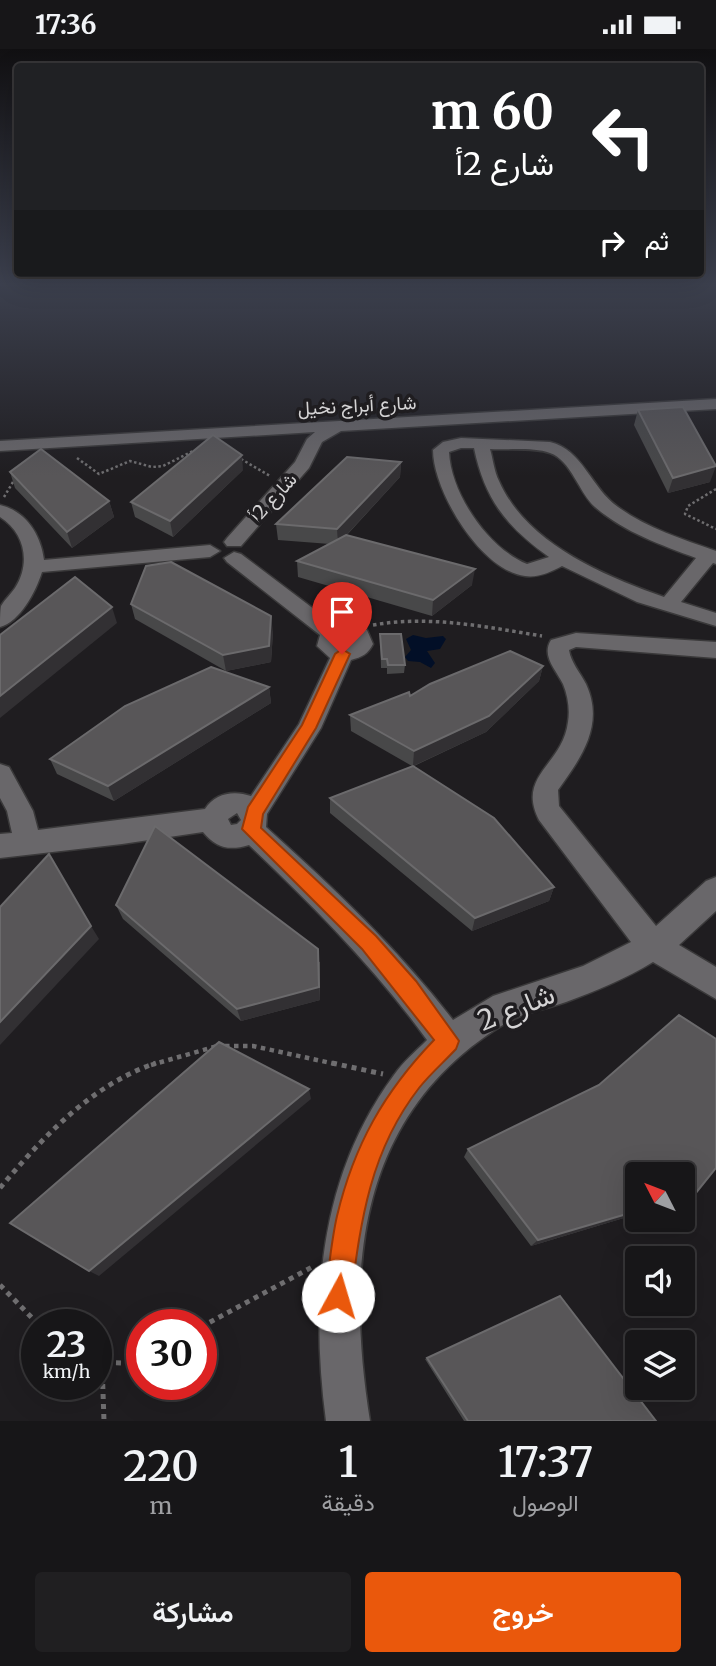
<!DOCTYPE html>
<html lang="ar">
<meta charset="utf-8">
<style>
body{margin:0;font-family:Merriweather,Vazirmatn,serif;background:#201f21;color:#f1f3f6;direction:rtl;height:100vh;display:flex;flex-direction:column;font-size:26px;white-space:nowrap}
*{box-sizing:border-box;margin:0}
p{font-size:23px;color:#9e9fa2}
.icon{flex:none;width:38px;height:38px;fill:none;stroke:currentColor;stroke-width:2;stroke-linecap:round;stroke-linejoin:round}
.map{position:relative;height:1372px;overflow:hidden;direction:ltr}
.drawer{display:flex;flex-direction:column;background:#171618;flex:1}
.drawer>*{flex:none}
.hud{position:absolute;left:14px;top:14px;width:690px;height:214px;border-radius:7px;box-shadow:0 7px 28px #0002,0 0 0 2px #363537;direction:rtl;background:#202124;color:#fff;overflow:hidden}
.needle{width:46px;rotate:312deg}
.tools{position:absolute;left:625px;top:1113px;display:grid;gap:14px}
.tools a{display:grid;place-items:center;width:70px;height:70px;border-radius:7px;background:#171618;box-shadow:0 7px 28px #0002,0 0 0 2px #363537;font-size:35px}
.speed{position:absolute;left:21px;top:1260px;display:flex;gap:14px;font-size:35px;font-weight:700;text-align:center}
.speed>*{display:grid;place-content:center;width:91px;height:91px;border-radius:50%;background:#171618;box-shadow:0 7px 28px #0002,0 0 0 2px #363537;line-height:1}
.speed small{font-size:18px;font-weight:400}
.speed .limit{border:10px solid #d22;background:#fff;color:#111}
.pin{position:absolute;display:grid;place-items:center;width:60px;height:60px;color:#fff;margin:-72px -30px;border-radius:50% 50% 50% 0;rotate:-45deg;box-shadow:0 0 7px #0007}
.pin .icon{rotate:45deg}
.me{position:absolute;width:77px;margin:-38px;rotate:6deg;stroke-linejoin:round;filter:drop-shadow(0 0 5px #0008)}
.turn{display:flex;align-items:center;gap:24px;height:147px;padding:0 35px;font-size:32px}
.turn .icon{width:91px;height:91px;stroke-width:2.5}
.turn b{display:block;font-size:49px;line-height:60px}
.then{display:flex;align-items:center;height:66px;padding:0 35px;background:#0003;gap:14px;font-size:26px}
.eta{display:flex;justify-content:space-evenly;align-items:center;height:119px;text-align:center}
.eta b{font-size:42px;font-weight:600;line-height:49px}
.button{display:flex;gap:14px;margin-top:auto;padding:14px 35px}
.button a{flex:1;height:80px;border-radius:7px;background:#ea580c;color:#fff;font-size:28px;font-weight:600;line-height:80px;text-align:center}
.button a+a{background:#201f21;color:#f1f3f6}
.status{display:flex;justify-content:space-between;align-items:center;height:49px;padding:0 35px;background:#171618;direction:ltr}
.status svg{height:19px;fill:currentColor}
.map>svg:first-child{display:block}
.water{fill:#020f27}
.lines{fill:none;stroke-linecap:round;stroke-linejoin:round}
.minor-casing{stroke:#3a393a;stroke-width:3}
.path-far3{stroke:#6f6e70;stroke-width:2.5;stroke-dasharray:2.5 2.5;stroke-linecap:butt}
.path-far2{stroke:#6f6e70;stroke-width:3.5;stroke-dasharray:3.5 3.5;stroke-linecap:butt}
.path-far1{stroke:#6f6e70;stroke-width:4.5;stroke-dasharray:4.5 4.5;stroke-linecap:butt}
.path{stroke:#6f6e70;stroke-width:5;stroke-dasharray:5 5;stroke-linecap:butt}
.minor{fill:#69676a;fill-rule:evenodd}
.wall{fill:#484849}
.shaded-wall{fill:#323033}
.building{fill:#585658;stroke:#6b6a6c;stroke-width:2}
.route{fill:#ea580c;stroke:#983908;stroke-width:2}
.labels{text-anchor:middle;stroke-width:7;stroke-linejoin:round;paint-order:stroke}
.far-street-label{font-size:19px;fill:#d4d3d4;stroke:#1f1d20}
.near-street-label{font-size:28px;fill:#d4d3d4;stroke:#1f1d20}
</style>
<div class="status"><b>17:36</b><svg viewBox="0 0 49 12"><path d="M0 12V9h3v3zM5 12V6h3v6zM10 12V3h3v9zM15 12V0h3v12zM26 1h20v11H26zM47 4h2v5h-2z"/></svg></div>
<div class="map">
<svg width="716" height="1372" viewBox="0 0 716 1372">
<rect width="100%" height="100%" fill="#1f1d20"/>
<polygon class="water" points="413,586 426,589 443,587 446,590 440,600 427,602 435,614 431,619 420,613 408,612 405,608 411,601 406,590"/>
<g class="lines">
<g class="minor-casing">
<g id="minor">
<polygon points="716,350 716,360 341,382 322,393 309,419 241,497 227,497 224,493 227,489 295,413 307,390 315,383 0,402 0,392"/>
<path d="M 461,389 L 550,393 C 583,401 591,439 618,458 C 647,479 682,490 716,502 L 716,515 L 713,514 L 681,553 L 716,564 L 716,577 L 637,553 L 562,517 C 551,523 538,529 525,527 C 481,522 433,442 433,401 L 443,393 ZM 461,399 L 474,399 C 485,451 506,477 549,508 L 527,515 C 488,499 451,445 449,403 ZM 490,400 C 508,401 533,398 550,404 C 571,411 579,444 595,458 C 624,483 661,496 696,509 L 664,548 C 604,527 526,494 499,432 C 494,422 493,410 490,400 Z"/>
<path d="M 0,456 C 26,462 41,486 44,511 L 210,496 L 220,502 L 210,508 L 42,523 C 36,542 20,573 0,578 C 0,572 0,562 1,557 C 5,550 11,545 15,539 C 31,514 25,484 0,468 Z"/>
<path d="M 234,503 L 241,505 L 335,576 L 349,575 L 367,581 L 373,595 C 368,605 362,608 351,611 L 321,679 L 267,765 L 266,778 C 333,838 398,900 453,971 L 493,947 L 583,917 L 631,893 L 539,771 C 516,726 563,716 568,673 C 570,661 568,647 563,635 C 556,621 541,607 551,591 L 576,584 L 716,593 L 716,609 L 576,598 L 569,601 C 571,614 580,623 586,635 C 605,676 581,709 558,741 L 559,757 L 656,877 L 706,832 L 716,828 L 716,862 L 679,896 L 716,918 L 716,950 L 653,913 C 625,930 596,942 566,953 C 547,960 524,963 506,974 C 358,1063 345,1216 370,1372 L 326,1372 C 310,1250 319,1128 394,1026 C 403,1013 416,1002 427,991 C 375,919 313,857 249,796 C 229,802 216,799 203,783 L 122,795 L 0,809 L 0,785 L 12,784 L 7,762 L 0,749 L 0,715 L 9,718 L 33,762 L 38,781 L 205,760 C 215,744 234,741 251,747 L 299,675 L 330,609 L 317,597 L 320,586 L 227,513 L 224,509 ZM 343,589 L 350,590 L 351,595 L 344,597 L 339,595 ZM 237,764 L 241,771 L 237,775 L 231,776 L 228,770 Z"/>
</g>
</g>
<g class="path-far3">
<polyline points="77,409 99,425 130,412 152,418 163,417 195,401"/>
<polyline points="241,410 270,427"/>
<polyline points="716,440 688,457 685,465 716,480"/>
<polyline points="4,448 16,428"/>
</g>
<path class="path-far2" d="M 373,576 C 430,566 486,578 542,587"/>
<g class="path-far1">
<polyline points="225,997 253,997 340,1016"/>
<polyline points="151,1016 217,997"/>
</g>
<g class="path">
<polyline points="332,1014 383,1025"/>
<path d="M 0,1139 C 43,1088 91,1036 156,1014"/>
<polyline points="0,1236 39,1276"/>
<polyline points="201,1278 314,1217"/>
<polyline points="96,1313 124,1314 142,1309"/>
<polyline points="102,1315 104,1372"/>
</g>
<use href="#minor" class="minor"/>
</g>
<g class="wall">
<polygon points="638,361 710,433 668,444 634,376"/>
<polygon points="401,413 400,428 346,487 472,536 432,567 298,528 297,512 330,495 278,491 276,475"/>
<polygon points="243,421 173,488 135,468 131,453"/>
<polygon points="10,423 109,452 114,468 72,499 15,439"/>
<polygon points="131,555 273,583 271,613 226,622 135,570"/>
<polygon points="380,585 405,616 404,624 387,625 387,619 381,619"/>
<polygon points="543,617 539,632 486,683 414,717 554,838 549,852 472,882 330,764 330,749 412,717 351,682 350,666 410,647"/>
<polygon points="269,638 271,654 114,752 57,725 50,710"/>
<polygon points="116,856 320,913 320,951 241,972 123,870"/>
<polygon points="679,966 716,990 716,1119 695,1145 682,1152 682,1125 637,1125 637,1165 531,1197 464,1108 468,1100 599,1036"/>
<polygon points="427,1309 656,1372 464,1372 425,1310"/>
</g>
<g class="shaded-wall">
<polygon points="242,406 243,421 173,488 170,472"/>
<polygon points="401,413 400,428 338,495 337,480"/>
<polygon points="716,417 710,433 668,444 673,429"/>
<polygon points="109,452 114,468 72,499 67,483"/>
<polygon points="475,520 472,536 432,567 433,551"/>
<polygon points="112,558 117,574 0,669 0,647"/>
<polygon points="271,567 273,583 271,613 226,622 223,606"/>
<polygon points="543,617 539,632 486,683 413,717 414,702"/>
<polygon points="269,638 271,654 114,752 108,737"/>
<polygon points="554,838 549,852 472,882 475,869"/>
<polygon points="91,877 99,890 0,996 0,973"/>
<polygon points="318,900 320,951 241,972 237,960"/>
<polygon points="309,1040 311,1050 99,1227 89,1222"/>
<polygon points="695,1145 683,1152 682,1148"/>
<polygon points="637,1162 637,1165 531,1197 538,1191"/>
</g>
<g class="building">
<polygon points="683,358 716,417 673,429 638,361"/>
<polygon points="213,386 242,406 170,472 131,453"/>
<polygon points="41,400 109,452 67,483 10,423"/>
<polygon points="347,408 401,413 337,480 276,475"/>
<polygon points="346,486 475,520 433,551 297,512"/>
<polygon points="171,513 271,567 269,597 223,606 131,555 146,517"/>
<polygon points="75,528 112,558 0,647 0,586"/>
<polygon points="380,585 401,585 405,616 388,616 387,610 382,610"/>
<polygon points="510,602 543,617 489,667 414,702 350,666 409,643 410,647 430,635"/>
<polygon points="211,618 269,638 108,737 50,710 125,657"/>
<polygon points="413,717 494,769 554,838 475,869 330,749"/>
<polygon points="155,777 318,900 319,938 237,960 116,856"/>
<polygon points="49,805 91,877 0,973 0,858"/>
<polygon points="679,966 716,990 716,1119 695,1145 682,1148 682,1125 637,1125 637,1162 538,1191 468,1100 599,1036"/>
<polygon points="219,993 309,1040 89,1222 10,1174"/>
<polygon points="560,1247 656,1372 468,1372 427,1309"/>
</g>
<linearGradient id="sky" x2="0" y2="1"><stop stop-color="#111012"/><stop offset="0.55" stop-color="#3c404e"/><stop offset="1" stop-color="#3c404e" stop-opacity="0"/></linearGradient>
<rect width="716" height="427" fill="url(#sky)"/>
<path class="route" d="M 342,600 L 350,605 L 316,679 L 263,765 L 261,779 L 376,887 L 416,932 L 459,992 L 456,1000 C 444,1013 430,1025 419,1039 C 370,1102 361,1171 351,1247 L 348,1256 L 338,1260 L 329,1256 L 325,1247 C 329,1221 331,1193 337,1167 C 354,1096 384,1043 434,991 L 362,900 L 242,780 L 248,758 L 302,676 L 335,605 Z"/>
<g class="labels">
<g class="far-street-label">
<text transform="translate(357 356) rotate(-3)" y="7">شارع أبراج نخيل</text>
<text transform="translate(273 448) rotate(-47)" y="7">شارع 2أ</text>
</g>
<g class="near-street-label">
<text transform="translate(516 958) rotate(-22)" y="10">شارع 2</text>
</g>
</g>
</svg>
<div class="tools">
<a><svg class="needle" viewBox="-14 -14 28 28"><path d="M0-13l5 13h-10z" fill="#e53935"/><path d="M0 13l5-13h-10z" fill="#9e9fa2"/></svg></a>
<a><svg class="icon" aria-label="sound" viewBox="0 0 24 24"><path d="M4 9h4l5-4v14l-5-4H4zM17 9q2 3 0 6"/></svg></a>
<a><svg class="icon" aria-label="layers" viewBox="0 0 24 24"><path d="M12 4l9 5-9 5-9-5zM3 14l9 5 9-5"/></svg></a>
</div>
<div class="speed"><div>23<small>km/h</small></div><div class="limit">30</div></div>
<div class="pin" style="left:342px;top:605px;background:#d93025"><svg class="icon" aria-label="arrive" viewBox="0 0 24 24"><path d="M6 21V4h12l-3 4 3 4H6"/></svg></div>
<svg class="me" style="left:338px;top:1247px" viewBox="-20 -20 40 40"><circle r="19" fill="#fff"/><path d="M0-13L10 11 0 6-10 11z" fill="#ea580c"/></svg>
<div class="hud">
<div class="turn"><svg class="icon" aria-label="left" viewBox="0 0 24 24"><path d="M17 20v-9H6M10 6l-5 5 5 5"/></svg><div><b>60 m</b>شارع 2أ</div></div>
<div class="then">ثم<svg class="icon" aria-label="right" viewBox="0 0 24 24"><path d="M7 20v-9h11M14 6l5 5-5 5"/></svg></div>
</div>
</div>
<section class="drawer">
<div class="eta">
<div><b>17:37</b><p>الوصول</p></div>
<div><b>1</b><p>دقيقة</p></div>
<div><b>220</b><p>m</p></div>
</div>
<div class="button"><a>خروج</a><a>مشاركة</a></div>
</section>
